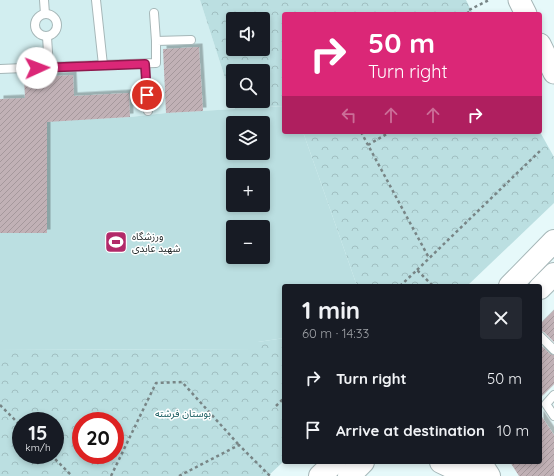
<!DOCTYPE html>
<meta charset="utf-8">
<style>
body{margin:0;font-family:Quicksand,"Noto Sans Arabic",sans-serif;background:#242831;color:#f1f3f6;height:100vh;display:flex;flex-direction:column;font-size:15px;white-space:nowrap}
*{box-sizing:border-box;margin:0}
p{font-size:13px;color:#9ea1a6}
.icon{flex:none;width:22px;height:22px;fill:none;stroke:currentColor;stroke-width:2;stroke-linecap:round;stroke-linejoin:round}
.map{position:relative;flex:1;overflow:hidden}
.sheet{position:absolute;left:282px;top:284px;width:260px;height:180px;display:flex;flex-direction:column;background:#171b24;border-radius:4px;box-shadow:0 2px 6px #0003}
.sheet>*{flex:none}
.hud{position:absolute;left:282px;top:12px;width:260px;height:122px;border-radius:4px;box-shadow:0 2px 6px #0003;background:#db2777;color:#fff;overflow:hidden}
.buttons{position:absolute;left:226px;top:12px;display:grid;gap:8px}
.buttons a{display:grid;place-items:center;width:44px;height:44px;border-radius:4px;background:#171b24;box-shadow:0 2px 6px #0003;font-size:20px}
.speed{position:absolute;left:12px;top:412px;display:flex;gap:8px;font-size:20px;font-weight:700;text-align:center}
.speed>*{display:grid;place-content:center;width:52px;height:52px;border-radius:50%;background:#171b24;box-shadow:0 2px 6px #0003;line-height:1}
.speed small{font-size:10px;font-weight:400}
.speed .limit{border:6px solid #d22;background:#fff;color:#111}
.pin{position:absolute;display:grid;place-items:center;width:34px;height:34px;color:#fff;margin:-17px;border:2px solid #fff;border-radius:50%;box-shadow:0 1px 4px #0007}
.me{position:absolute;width:44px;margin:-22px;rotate:88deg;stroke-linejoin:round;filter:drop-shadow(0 0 3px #0008)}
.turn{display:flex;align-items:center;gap:14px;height:84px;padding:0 20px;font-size:18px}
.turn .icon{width:52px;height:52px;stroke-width:2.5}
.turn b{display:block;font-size:28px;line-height:34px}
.lanes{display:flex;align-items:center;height:38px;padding:0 20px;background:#0003;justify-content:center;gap:20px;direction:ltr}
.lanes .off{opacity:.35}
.round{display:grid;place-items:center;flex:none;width:42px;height:42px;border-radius:4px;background:#242831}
.headline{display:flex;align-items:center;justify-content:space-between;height:68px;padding:0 20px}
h1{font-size:24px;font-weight:800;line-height:30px}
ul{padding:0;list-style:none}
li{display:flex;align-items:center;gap:12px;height:52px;padding:0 20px}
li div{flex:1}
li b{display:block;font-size:15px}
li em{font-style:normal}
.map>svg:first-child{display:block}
.built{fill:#d2eef0}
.park{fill:url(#park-crowns);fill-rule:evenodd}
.garden{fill:#bbdfe1;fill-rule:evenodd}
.building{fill:url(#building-hatch);filter:url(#shadow)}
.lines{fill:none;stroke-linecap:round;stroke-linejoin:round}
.service-casing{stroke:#a6b7b8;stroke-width:10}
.tertiary-casing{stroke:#a6b7b8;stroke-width:23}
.secondary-casing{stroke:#a6b7b8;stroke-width:24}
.primary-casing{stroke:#a6b7b8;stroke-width:24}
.path{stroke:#788586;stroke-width:2.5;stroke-dasharray:3 3;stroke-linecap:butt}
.service{stroke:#fff;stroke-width:8}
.tertiary{stroke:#fff;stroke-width:21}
.secondary{stroke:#fff;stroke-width:22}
.primary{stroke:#fff;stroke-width:22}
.route-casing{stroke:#8e194d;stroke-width:10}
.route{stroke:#db2777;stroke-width:7}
.labels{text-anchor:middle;stroke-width:3;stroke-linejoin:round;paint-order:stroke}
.poi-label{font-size:10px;fill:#1a2122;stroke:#fff;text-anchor:start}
.park-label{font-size:10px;fill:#12585c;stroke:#fff}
</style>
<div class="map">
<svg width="554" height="476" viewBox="0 0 554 476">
<defs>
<pattern id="park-crowns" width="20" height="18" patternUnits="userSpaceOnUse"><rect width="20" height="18" fill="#bbdfe1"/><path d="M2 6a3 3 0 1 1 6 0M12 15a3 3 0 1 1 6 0" fill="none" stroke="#a0bfc1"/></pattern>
<pattern id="building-hatch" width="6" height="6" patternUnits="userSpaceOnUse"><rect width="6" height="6" fill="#c1b1b6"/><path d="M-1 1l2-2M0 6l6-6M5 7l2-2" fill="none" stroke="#a5989c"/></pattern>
<filter id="shadow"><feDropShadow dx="3.5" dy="-3.5" stdDeviation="0" flood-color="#0004"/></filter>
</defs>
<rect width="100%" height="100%" fill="#e6f9fa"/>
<polygon class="built" points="0,0 200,0 235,109 166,113 130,117 0,124"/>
<g class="park">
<path d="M 200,0 L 466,0 L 473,14 L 284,14 L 284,106 L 235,109 ZM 233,19 L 263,19 L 263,49 L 233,49 ZM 233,71 L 263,71 L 263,101 L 233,101 Z"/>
<polygon points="303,132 540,132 554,157 554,203 467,286 357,286"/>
<path d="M 284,338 L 284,461 L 268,476 L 0,476 L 0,349 L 257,350 L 258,342 ZM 21,421 L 55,421 L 55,455 L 21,455 ZM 81,421 L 115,421 L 115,455 L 81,455 Z"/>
</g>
<path class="garden" d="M 284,106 L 284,132 L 303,132 L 357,286 L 284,286 L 284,338 L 258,342 L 258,350 L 0,349 L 0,124 L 130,117 L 166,113 ZM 233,123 L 263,123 L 263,153 L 233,153 ZM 233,175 L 263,175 L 263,205 L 233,205 ZM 233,227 L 263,227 L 263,257 L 233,257 Z"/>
<g class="building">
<polygon points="199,47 203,111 166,113 163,49"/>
<polygon points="73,75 74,96 129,93 130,117 47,122 47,233 0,233 0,99 25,98 24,78"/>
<polygon points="554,310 554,342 544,332 540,331 540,324"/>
<polygon points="540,344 550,354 554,355 554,384 540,398"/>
<polygon points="540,414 554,435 554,476 519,476 510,462 540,462"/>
</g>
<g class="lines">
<g class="service-casing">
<g id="service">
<polyline points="44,0 45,14"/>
<polyline points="96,0 103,65"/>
<polyline points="154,13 156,41"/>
<circle cx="46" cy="25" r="11"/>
<polyline points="47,37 49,67 156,63 156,41 191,40"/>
<polyline points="145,64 148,111"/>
<polyline points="0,69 49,67"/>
<polyline points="540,336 554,350"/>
<polyline points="554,395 546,404 554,416"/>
</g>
</g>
<g class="tertiary-casing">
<g id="tertiary">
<polyline points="519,0 526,14"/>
<polyline points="540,44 554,73"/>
</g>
</g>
<g class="secondary-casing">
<polyline id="secondary" points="480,462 489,476"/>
</g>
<g class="primary-casing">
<g id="primary">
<polyline points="510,286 554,241"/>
<polyline points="540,288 554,274"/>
<polyline points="441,462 468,475"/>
<polyline points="320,476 335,462"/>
<polyline points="349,476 363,462"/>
</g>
</g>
<g class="path">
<polyline points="469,14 467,11 489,0"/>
<polyline points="361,132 429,258"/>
<polyline points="368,145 390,132"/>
<polyline points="417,270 542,149"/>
<polyline points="400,286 417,270 433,286"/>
<polyline points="0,405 21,426"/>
<polyline points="276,406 284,398"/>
<polyline points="51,455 72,476"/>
<polyline points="111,476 156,383 182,382 239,445"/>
<polyline points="179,476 239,445 270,476"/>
</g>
<use href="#service" class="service"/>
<use href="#tertiary" class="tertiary"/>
<use href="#secondary" class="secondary"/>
<use href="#primary" class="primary"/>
</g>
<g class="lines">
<g class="route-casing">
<polyline id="route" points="37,68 145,64 147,95"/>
</g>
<use href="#route" class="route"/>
</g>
<defs>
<g id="stadium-square" transform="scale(1.15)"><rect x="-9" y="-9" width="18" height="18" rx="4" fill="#b22969" stroke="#fff"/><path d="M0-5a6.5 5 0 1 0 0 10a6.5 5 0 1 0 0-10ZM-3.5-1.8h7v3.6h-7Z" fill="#fff"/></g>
</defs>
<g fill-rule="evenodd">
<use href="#stadium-square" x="116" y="242"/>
</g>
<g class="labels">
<g class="poi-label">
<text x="132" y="240">ورزشگاه<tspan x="132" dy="12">شهید عابدی</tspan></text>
</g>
<g class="park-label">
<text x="183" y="417">بوستان فرشته</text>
</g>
</g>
</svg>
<div class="buttons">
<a><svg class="icon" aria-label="sound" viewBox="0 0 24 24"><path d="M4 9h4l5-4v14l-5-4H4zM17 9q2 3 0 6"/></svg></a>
<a><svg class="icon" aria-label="search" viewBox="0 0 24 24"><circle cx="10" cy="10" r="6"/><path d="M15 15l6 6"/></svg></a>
<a><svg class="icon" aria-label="layers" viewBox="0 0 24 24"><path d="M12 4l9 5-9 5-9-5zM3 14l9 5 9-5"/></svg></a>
<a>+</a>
<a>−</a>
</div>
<div class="speed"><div>15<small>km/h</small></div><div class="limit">20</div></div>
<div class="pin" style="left:147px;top:95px;background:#d93025"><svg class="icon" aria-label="arrive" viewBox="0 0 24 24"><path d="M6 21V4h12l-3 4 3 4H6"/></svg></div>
<svg class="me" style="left:37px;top:68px" viewBox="-20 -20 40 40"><circle r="19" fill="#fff"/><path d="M0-13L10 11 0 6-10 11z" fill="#db2777"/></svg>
<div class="hud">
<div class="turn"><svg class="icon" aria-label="right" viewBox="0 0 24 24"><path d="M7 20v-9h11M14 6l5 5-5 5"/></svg><div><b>50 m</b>Turn right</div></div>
<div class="lanes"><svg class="icon off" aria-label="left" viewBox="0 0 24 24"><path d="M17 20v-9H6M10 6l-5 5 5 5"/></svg><svg class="icon off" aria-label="ahead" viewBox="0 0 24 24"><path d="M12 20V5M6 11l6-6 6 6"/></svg><svg class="icon off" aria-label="ahead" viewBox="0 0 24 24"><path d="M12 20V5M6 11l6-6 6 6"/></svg><svg class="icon" aria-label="right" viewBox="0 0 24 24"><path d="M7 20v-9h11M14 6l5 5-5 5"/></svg></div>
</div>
<section class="sheet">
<div class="headline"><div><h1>1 min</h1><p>60 m · 14:33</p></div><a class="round"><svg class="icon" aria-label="close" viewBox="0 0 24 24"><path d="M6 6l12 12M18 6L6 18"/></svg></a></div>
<ul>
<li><svg class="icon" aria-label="right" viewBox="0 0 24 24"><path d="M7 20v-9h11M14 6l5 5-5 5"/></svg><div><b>Turn right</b></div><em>50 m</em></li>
<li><svg class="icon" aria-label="arrive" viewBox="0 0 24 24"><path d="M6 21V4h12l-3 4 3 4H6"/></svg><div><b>Arrive at destination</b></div><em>10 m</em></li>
</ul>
</section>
</div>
